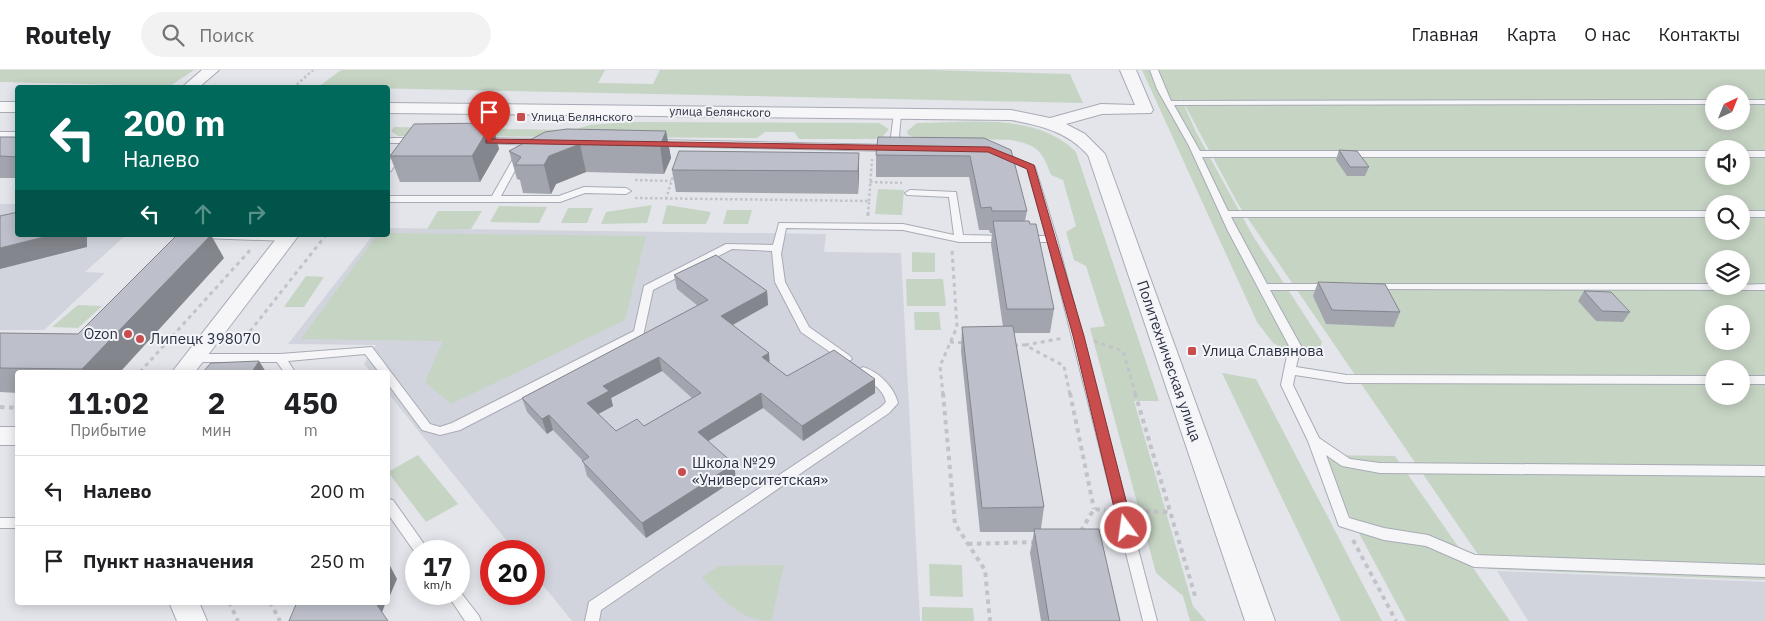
<!DOCTYPE html>
<html lang="ru">
<meta charset="utf-8">
<style>
body{margin:0;font-family:"IBM Plex Sans",sans-serif;background:#f2f2f2;color:#202124;height:100vh;display:flex;flex-direction:column;font-size:19px;white-space:nowrap}
*{box-sizing:border-box;margin:0}
p{font-size:16px;color:#757577}
.icon{flex:none;width:28px;height:28px;fill:none;stroke:currentColor;stroke-width:2;stroke-linecap:round;stroke-linejoin:round}
.map{position:relative;flex:1;overflow:hidden}
.side{position:absolute;left:15px;top:300px;width:375px;height:235px;display:flex;flex-direction:column;background:#fff;border-radius:5px;box-shadow:0 2px 12px #0003}
.side>*{flex:none}
.guide{position:absolute;left:15px;top:15px;width:375px;height:152px;border-radius:5px;box-shadow:0 2px 12px #0003;background:#00695c;color:#fff;overflow:hidden}
.needle{width:32px;rotate:43deg}
.buttons{position:absolute;left:1705px;top:15px;display:grid;gap:10px}
.buttons a{display:grid;place-items:center;width:45px;height:45px;border-radius:50%;background:#fff;box-shadow:0 2px 12px #0003;font-size:25px}
.speed{position:absolute;left:405px;top:470px;display:flex;gap:10px;font-size:25px;font-weight:700;text-align:center}
.speed>*{display:grid;place-content:center;width:65px;height:65px;border-radius:50%;background:#fff;box-shadow:0 2px 12px #0003;line-height:1}
.speed small{font-size:12px;font-weight:400}
.speed .limit{border:8px solid #d22;background:#fff;color:#111}
.pin{position:absolute;display:grid;place-items:center;width:42px;height:42px;color:#fff;margin:-51px -21px;border-radius:50% 50% 50% 0;rotate:-45deg;box-shadow:0 0 5px #0007}
.pin .icon{rotate:45deg}
.me{position:absolute;width:55px;margin:-28px;rotate:346deg;stroke-linejoin:round;filter:drop-shadow(0 0 4px #0008)}
.turn{display:flex;align-items:center;gap:18px;height:105px;padding:0 25px;font-size:22px}
.turn .icon{width:65px;height:65px;stroke-width:2.5}
.turn b{display:block;font-size:35px;line-height:42px}
.lanes{display:flex;align-items:center;height:48px;padding:0 25px;background:#0003;justify-content:center;gap:25px;direction:ltr}
.lanes .off{opacity:.35}
.eta{display:flex;justify-content:space-evenly;align-items:center;height:85px;text-align:center}
.eta b{font-size:30px;font-weight:700;line-height:35px}
ul{padding:0;list-style:none}
li{display:flex;align-items:center;gap:15px;height:70px;padding:0 25px;border-top:1px solid #e0e0e0}
li div{flex:1}
li b{display:block;font-size:19px}
li em{font-style:normal}
header{display:flex;align-items:center;gap:30px;box-sizing:border-box;height:70px;padding:0 25px;background:#fff;border-bottom:1px solid #e0e0e0}
header strong{font-size:24px}
nav{display:flex;gap:28px;margin-inline-start:auto;font-size:18px}
.search{width:350px;height:45px;background:#f2f2f2;display:flex;align-items:center;gap:12px;box-sizing:border-box;padding:0 18px;border-radius:28px;color:#757577;font-size:19px}
.map>svg:first-child{display:block}
.built{fill:#d1d4dc}
.green{fill:#c6d4c4;fill-rule:evenodd}
.lines{fill:none;stroke-linecap:round;stroke-linejoin:round}
.service-casing{stroke:#a8abb5;stroke-width:2}
.minor-casing{stroke:#a8abb5;stroke-width:2}
.path-far2{stroke:#c1c3c9;stroke-width:2.5;stroke-dasharray:2.5 2.5;stroke-linecap:butt}
.path-far1{stroke:#c1c3c9;stroke-width:3;stroke-dasharray:4 4;stroke-linecap:butt}
.path{stroke:#c1c3c9;stroke-width:4;stroke-dasharray:4.5 4.5;stroke-linecap:butt}
.service{fill:#f6f6f9;fill-rule:evenodd}
.minor{fill:#f6f6f9;fill-rule:evenodd}
.wall{fill:#a3a5ae;fill-rule:evenodd}
.shaded-wall{fill:#84868d}
.building{fill:#bdc0ca;stroke:#84868d;fill-rule:evenodd}
.route{fill:#ca4d4e;stroke:#833233}
.poi-dot{fill:#ca4d4e;stroke:#f3f4f8;stroke-width:2}
.labels{text-anchor:middle;stroke-width:4;stroke-linejoin:round;paint-order:stroke}
.far-street-label{font-size:12px;fill:#2b3042;stroke:#f3f4f8}
.far-poi-label{font-size:12px;fill:#2b3042;stroke:#f3f4f8;text-anchor:start}
.poi-label{font-size:15px;fill:#2b3042;stroke:#f3f4f8;text-anchor:start}
.street-label{font-size:15px;fill:#2b3042;stroke:#f3f4f8}
</style>
<header>
<strong>Routely</strong>
<div class="search"><svg class="icon" aria-label="search" viewBox="0 0 24 24"><circle cx="10" cy="10" r="6"/><path d="M15 15l6 6"/></svg>Поиск</div>
<nav><a>Главная</a><a>Карта</a><a>О нас</a><a>Контакты</a></nav>
</header>
<div class="map">
<svg width="1765" height="551" viewBox="0 0 1765 551">
<rect width="100%" height="100%" fill="#e3e5eb"/>
<g class="built">
<polygon points="0,134 17,134 18,165 126,165 85,202 105,203 44,260 0,260"/>
<polygon points="388,158 826,164 824,182 901,183 920,551 572,551 534,504 534,481 515,481 388,323 388,302 371,302 364,294 376,275 288,274 373,165 388,165"/>
<polygon points="1497,501 1765,512 1765,551 1528,551"/>
</g>
<g class="green">
<polygon points="0,0 194,0 170,16 0,12"/>
<polygon points="341,0 605,0 598,13 653,14 660,0 930,0 1070,4 1083,33 318,17"/>
<path d="M 1142,0 L 1765,0 L 1765,510 L 1488,499 L 1238,134 L 1179,24 L 1196,62 L 1253,166 L 1322,272 L 1319,281 L 1298,287 L 1273,273 L 1257,252 ZM 1714,24 L 1741,24 L 1741,51 L 1714,51 ZM 1714,79 L 1741,79 L 1741,106 L 1714,106 ZM 1714,134 L 1741,134 L 1741,161 L 1714,161 ZM 1714,189 L 1741,189 L 1741,216 L 1714,216 ZM 1714,244 L 1741,244 L 1741,271 L 1714,271 ZM 1714,299 L 1741,299 L 1741,326 L 1714,326 Z"/>
<polygon points="629,52 879,53 889,59 882,67 875,69 799,69 794,62 765,62 757,68 398,66 391,61 394,57 573,60 590,55"/>
<path d="M 917,53 C 969,53 1037,42 1076,82 L 1159,331 L 1134,331 L 1193,536 L 1206,551 L 1190,551 L 1183,526 L 1156,503 L 1090,258 L 1105,256 L 1086,196 L 1074,190 L 1066,162 L 1076,156 L 1063,110 L 1051,105 C 1042,80 1037,75 1011,70 L 914,67 L 908,65 L 907,61 Z"/>
<polygon points="878,119 904,120 902,145 875,144"/>
<polygon points="652,135 647,153 601,154 606,142"/>
<polygon points="667,135 711,142 706,154 662,154"/>
<polygon points="499,136 547,137 539,153 490,152"/>
<polygon points="568,138 593,138 587,153 561,153"/>
<polygon points="727,140 752,140 748,154 723,154"/>
<polygon points="438,141 482,141 471,159 427,159"/>
<polygon points="388,163 646,166 625,250 451,334 425,312 443,271 301,269 377,165"/>
<polygon points="912,182 935,183 935,202 912,202"/>
<polygon points="306,206 324,207 304,237 284,237"/>
<polygon points="906,209 943,209 946,236 907,236"/>
<polygon points="78,235 102,236 78,258 52,257"/>
<polygon points="914,242 939,242 941,260 915,260"/>
<polygon points="1222,303 1256,309 1382,551 1341,551"/>
<polygon points="418,385 458,434 426,452 388,402"/>
<polygon points="1326,385 1395,386 1510,551 1406,551 1324,398"/>
<polygon points="929,494 962,495 963,527 930,526"/>
<path d="M 784,495 L 771,551 C 740,551 721,528 702,507 L 719,496 Z"/>
<polygon points="922,537 973,538 974,551 922,551"/>
</g>
<g class="lines">
<g class="service-casing">
<g id="service">
<polygon points="1150,0 1158,0 1171,31 1714,30 1714,34 1174,35 1200,81 1714,81 1714,87 1202,87 1228,141 1714,141 1714,147 1231,147 1267,214 1331,214 1336,217 1331,220 1270,220 1301,276 1296,297 1347,305 1714,306 1714,314 1347,313 1295,305 1293,315 1319,368 1350,389 1380,393 1765,396 1765,406 1380,403 1342,396 1326,385 1349,448 1384,458 1428,465 1475,485 1765,495 1765,507 1474,497 1426,476 1384,470 1339,456 1308,371 1281,315 1289,276 1228,161 1189,76 1157,19"/>
<rect x="1741" y="30" width="24" height="4"/>
<polygon points="894,42 901,44 898,78 894,81 654,76 650,73 654,70 890,75"/>
<rect x="0" y="62" width="18" height="6"/>
<polygon points="416,68 419,69 419,73 388,73 388,68"/>
<polygon points="482,68 541,69 545,72 541,75 479,73 479,69"/>
<polygon points="401,77 405,80 391,101 388,102 388,93 398,78"/>
<polygon points="521,79 525,82 501,126 559,126 584,117 626,118 631,121 626,124 585,123 560,132 388,132 388,126 492,126 517,82"/>
<polygon points="1001,81 1035,97 1057,169 1157,551 1143,551 1048,172 1023,172 1018,169 1023,166 1046,166 1027,98 998,86 997,84"/>
<rect x="1741" y="81" width="24" height="6"/>
<polygon points="910,120 956,122 963,165 1007,166 1012,169 1007,172 959,172 903,160 786,158 781,184 785,212 809,257 850,286 852,289 846,293 801,262 775,212 772,181 732,179 653,220 643,266 460,360 440,365 422,360 388,314 388,302 379,302 365,284 288,291 295,302 284,302 277,292 197,292 191,288 197,284 280,284 372,277 430,354 440,357 452,353 634,261 644,216 726,174 773,175 779,153 903,154 954,165 949,127 907,125 905,123"/>
<rect x="1741" y="141" width="24" height="6"/>
<polygon points="198,165 285,165 292,168 287,171 203,168"/>
<polygon points="1372,214 1714,214 1714,216 1765,214 1765,220 1368,219 1367,217 1368,215"/>
<path d="M 863,297 C 879,302 894,317 898,333 L 889,343 L 601,540 L 599,551 L 585,551 L 589,532 L 881,337 L 886,332 C 883,318 870,312 859,304 L 857,301 Z"/>
<rect x="1741" y="306" width="24" height="8"/>
<polygon points="388,429 393,430 429,481 416,481 416,484 388,444"/>
<rect x="0" y="448" width="18" height="10"/>
<polygon points="459,520 479,546 481,551 465,551 447,524 459,524"/>
</g>
</g>
<g class="minor-casing">
<g id="minor">
<polygon points="202,0 219,0 198,18 181,18"/>
<path d="M 1120,0 L 1136,0 L 1153,40 L 1151,43 L 1102,44 L 1066,54 L 1085,64 L 1105,84 L 1275,551 L 1245,551 L 1088,85 C 1068,62 1040,55 1011,50 L 388,43 L 388,33 L 1011,40 L 1050,48 L 1101,34 L 1135,35 Z"/>
<rect x="0" y="32" width="18" height="10"/>
<polygon points="279,165 299,165 195,302 172,302"/>
<rect x="0" y="357" width="18" height="18"/>
<polygon points="169,532 199,532 207,551 177,551"/>
</g>
</g>
<g class="path-far2">
<polyline points="293,18 313,0"/>
<polyline points="635,110 671,111"/>
<polyline points="870,112 902,113"/>
<polyline points="635,128 869,131 868,144"/>
<polyline points="666,129 674,103"/>
<polyline points="869,131 872,89"/>
</g>
<g class="path-far1">
<polyline points="868,146 868,143"/>
<polyline points="1094,271 1123,281 1136,325"/>
<polyline points="950,272 965,273"/>
<polyline points="240,274 326,165"/>
<polyline points="1014,275 1025,275 1064,296 1070,325"/>
<polyline points="1025,275 1064,268"/>
<polyline points="140,302 252,178"/>
<polyline points="943,325 940,296 957,257 952,180"/>
</g>
<g class="path">
<polyline points="943,323 955,454 985,500 990,551"/>
<polyline points="1070,323 1094,439"/>
<polyline points="1135,323 1196,529"/>
<polyline points="0,337 18,338"/>
<polyline points="1136,441 1171,442"/>
<polyline points="1081,461 1094,439 1105,440"/>
<polyline points="1353,470 1396,551"/>
<polyline points="968,474 1036,472"/>
<polyline points="229,532 238,551"/>
<polyline points="270,532 280,551"/>
</g>
<use href="#service" class="service"/>
<use href="#minor" class="minor"/>
</g>
<g class="wall">
<polygon points="492,53 499,79 480,112 400,112 390,86"/>
<polygon points="666,61 671,88 664,104 586,102 556,114 551,124 523,123 520,110 517,109 509,81"/>
<rect x="0" y="67" width="18" height="41"/>
<polygon points="984,68 1027,141 1025,151 1054,239 1050,263 1014,263 1044,437 1041,459 1120,551 1041,551 1030,483 1034,462 980,462 961,281 962,257 1003,257 991,174 992,163 990,163 989,160 979,160 969,107 876,107 876,85"/>
<polygon points="1339,80 1369,97 1365,106 1347,106 1336,90"/>
<polygon points="859,83 859,104 858,124 676,122 672,100"/>
<polygon points="224,188 120,302 18,302 18,323 0,322 0,263 78,264"/>
<path d="M 674,205 L 767,221 L 768,235 L 733,255 L 770,293 L 787,306 L 875,309 L 875,323 L 803,371 L 763,338 L 708,371 L 736,409 L 646,468 L 587,406 L 583,391 L 553,360 L 547,364 L 527,342 L 522,328 L 698,236 L 677,219 ZM 662,301 L 692,328 L 644,356 L 616,361 L 598,344 L 613,336 L 611,328 Z"/>
<polygon points="1318,212 1400,242 1394,257 1326,254 1313,226"/>
<polygon points="1584,221 1630,242 1623,252 1596,251 1578,231"/>
</g>
<g class="shaded-wall">
<polygon points="492,53 499,79 480,112 472,86"/>
<polygon points="666,61 671,88 664,104 660,76"/>
<polygon points="580,74 586,102 556,114 551,124 544,95 549,86"/>
<polygon points="859,83 859,104 858,124 858,101"/>
<polygon points="52,165 87,165 87,177 0,199 0,178"/>
<polygon points="211,165 224,188 120,302 85,302 82,299"/>
<polygon points="767,221 768,235 723,260 721,246"/>
<polygon points="769,283 770,297 762,287"/>
<polygon points="659,287 662,301 611,328 613,336 591,348 587,333 603,316"/>
<polygon points="259,291 266,302 252,302"/>
<polygon points="875,309 875,323 803,371 802,356"/>
<polygon points="761,323 763,338 700,376 698,362"/>
<polygon points="549,345 553,360 547,364 542,349"/>
<polygon points="734,394 736,409 646,468 642,453"/>
<polygon points="388,492 397,509 388,530"/>
<polygon points="374,532 386,532 381,545"/>
</g>
<g class="building">
<polygon points="492,53 472,86 390,86 414,54"/>
<polygon points="567,59 666,61 660,76 580,74 549,86 544,95 515,95 521,87 509,81 545,62"/>
<polygon points="0,67 18,67 18,87 0,86"/>
<polygon points="878,67 984,68 1011,80 1027,141 992,141 991,137 981,138 970,86 876,85"/>
<polygon points="1339,80 1357,81 1369,97 1350,97"/>
<polygon points="679,81 859,83 858,101 672,100"/>
<polygon points="18,142 18,165 52,165 0,178 0,146"/>
<polygon points="993,151 1029,151 1030,154 1036,154 1054,239 1007,239"/>
<polygon points="177,165 211,165 82,299 0,298 0,263 78,264"/>
<path d="M 716,185 L 767,221 L 721,246 L 769,283 L 762,287 L 787,306 L 834,280 L 875,309 L 802,356 L 761,323 L 698,362 L 734,394 L 642,453 L 582,391 L 589,387 L 549,345 L 542,349 L 522,328 L 708,230 L 674,205 ZM 659,287 L 701,323 L 644,356 L 637,349 L 616,361 L 587,333 L 609,321 L 603,316 Z"/>
<polygon points="1318,212 1385,214 1400,242 1332,240"/>
<polygon points="1584,221 1611,222 1630,242 1602,241"/>
<polygon points="1013,256 1044,437 982,438 962,257"/>
<polygon points="259,291 252,302 203,302 211,293"/>
<polygon points="1034,459 1099,459 1120,551 1049,551"/>
<polygon points="297,532 375,532 388,551 289,551"/>
</g>
<polygon class="route" points="489,69 989,77 1034,95 1084,266 1133,458 1131,462 1121,462 1119,458 1073,266 1027,99 988,82 486,73 486,70"/>
<g class="poi-dot">
<rect x="516" y="42" width="10" height="10" rx="2.5"/>
<circle cx="128" cy="264" r="5"/>
<circle cx="140" cy="269" r="5"/>
<rect x="1187" y="276" width="10" height="10" rx="2.5"/>
<circle cx="682" cy="402" r="5"/>
</g>
<g class="labels">
<g class="far-street-label">
<text transform="translate(720 42) rotate(1)" y="4">улица Белянского</text>
</g>
<g class="far-poi-label">
<text x="531" y="51">Улица Белянского</text>
</g>
<g class="poi-label">
<text x="118" y="269" text-anchor="end">Ozon</text>
<text x="150" y="274">Липецк 398070</text>
<text x="1202" y="286">Улица Славянова</text>
<text x="692" y="398">Школа №29<tspan x="692" dy="17">«Университетская»</tspan></text>
</g>
<g class="street-label">
<text transform="translate(1169 291) rotate(71)" y="5">Политехническая улица</text>
</g>
</g>
</svg>
<div class="buttons">
<a><svg class="needle" viewBox="-14 -14 28 28"><path d="M0-13l5 13h-10z" fill="#e53935"/><path d="M0 13l5-13h-10z" fill="#757577"/></svg></a>
<a><svg class="icon" aria-label="sound" viewBox="0 0 24 24"><path d="M4 9h4l5-4v14l-5-4H4zM17 9q2 3 0 6"/></svg></a>
<a><svg class="icon" aria-label="search" viewBox="0 0 24 24"><circle cx="10" cy="10" r="6"/><path d="M15 15l6 6"/></svg></a>
<a><svg class="icon" aria-label="layers" viewBox="0 0 24 24"><path d="M12 4l9 5-9 5-9-5zM3 14l9 5 9-5"/></svg></a>
<a>+</a>
<a>−</a>
</div>
<div class="speed"><div>17<small>km/h</small></div><div class="limit">20</div></div>
<div class="pin" style="left:489px;top:72px;background:#d93025"><svg class="icon" aria-label="arrive" viewBox="0 0 24 24"><path d="M6 21V4h12l-3 4 3 4H6"/></svg></div>
<svg class="me" style="left:1126px;top:458px" viewBox="-20 -20 40 40"><circle r="17" fill="#ca4d4e" stroke="#fff" stroke-width="3"/><path d="M0-11L8 9 0 5-8 9z" fill="#fff"/></svg>
<div class="guide">
<div class="turn"><svg class="icon" aria-label="left" viewBox="0 0 24 24"><path d="M17 20v-9H6M10 6l-5 5 5 5"/></svg><div><b>200 m</b>Налево</div></div>
<div class="lanes"><svg class="icon" aria-label="left" viewBox="0 0 24 24"><path d="M17 20v-9H6M10 6l-5 5 5 5"/></svg><svg class="icon off" aria-label="ahead" viewBox="0 0 24 24"><path d="M12 20V5M6 11l6-6 6 6"/></svg><svg class="icon off" aria-label="right" viewBox="0 0 24 24"><path d="M7 20v-9h11M14 6l5 5-5 5"/></svg></div>
</div>
<section class="side">
<div class="eta">
<div><b>11:02</b><p>Прибытие</p></div>
<div><b>2</b><p>мин</p></div>
<div><b>450</b><p>m</p></div>
</div>
<ul>
<li><svg class="icon" aria-label="left" viewBox="0 0 24 24"><path d="M17 20v-9H6M10 6l-5 5 5 5"/></svg><div><b>Налево</b></div><em>200 m</em></li>
<li><svg class="icon" aria-label="arrive" viewBox="0 0 24 24"><path d="M6 21V4h12l-3 4 3 4H6"/></svg><div><b>Пункт назначения</b></div><em>250 m</em></li>
</ul>
</section>
</div>
